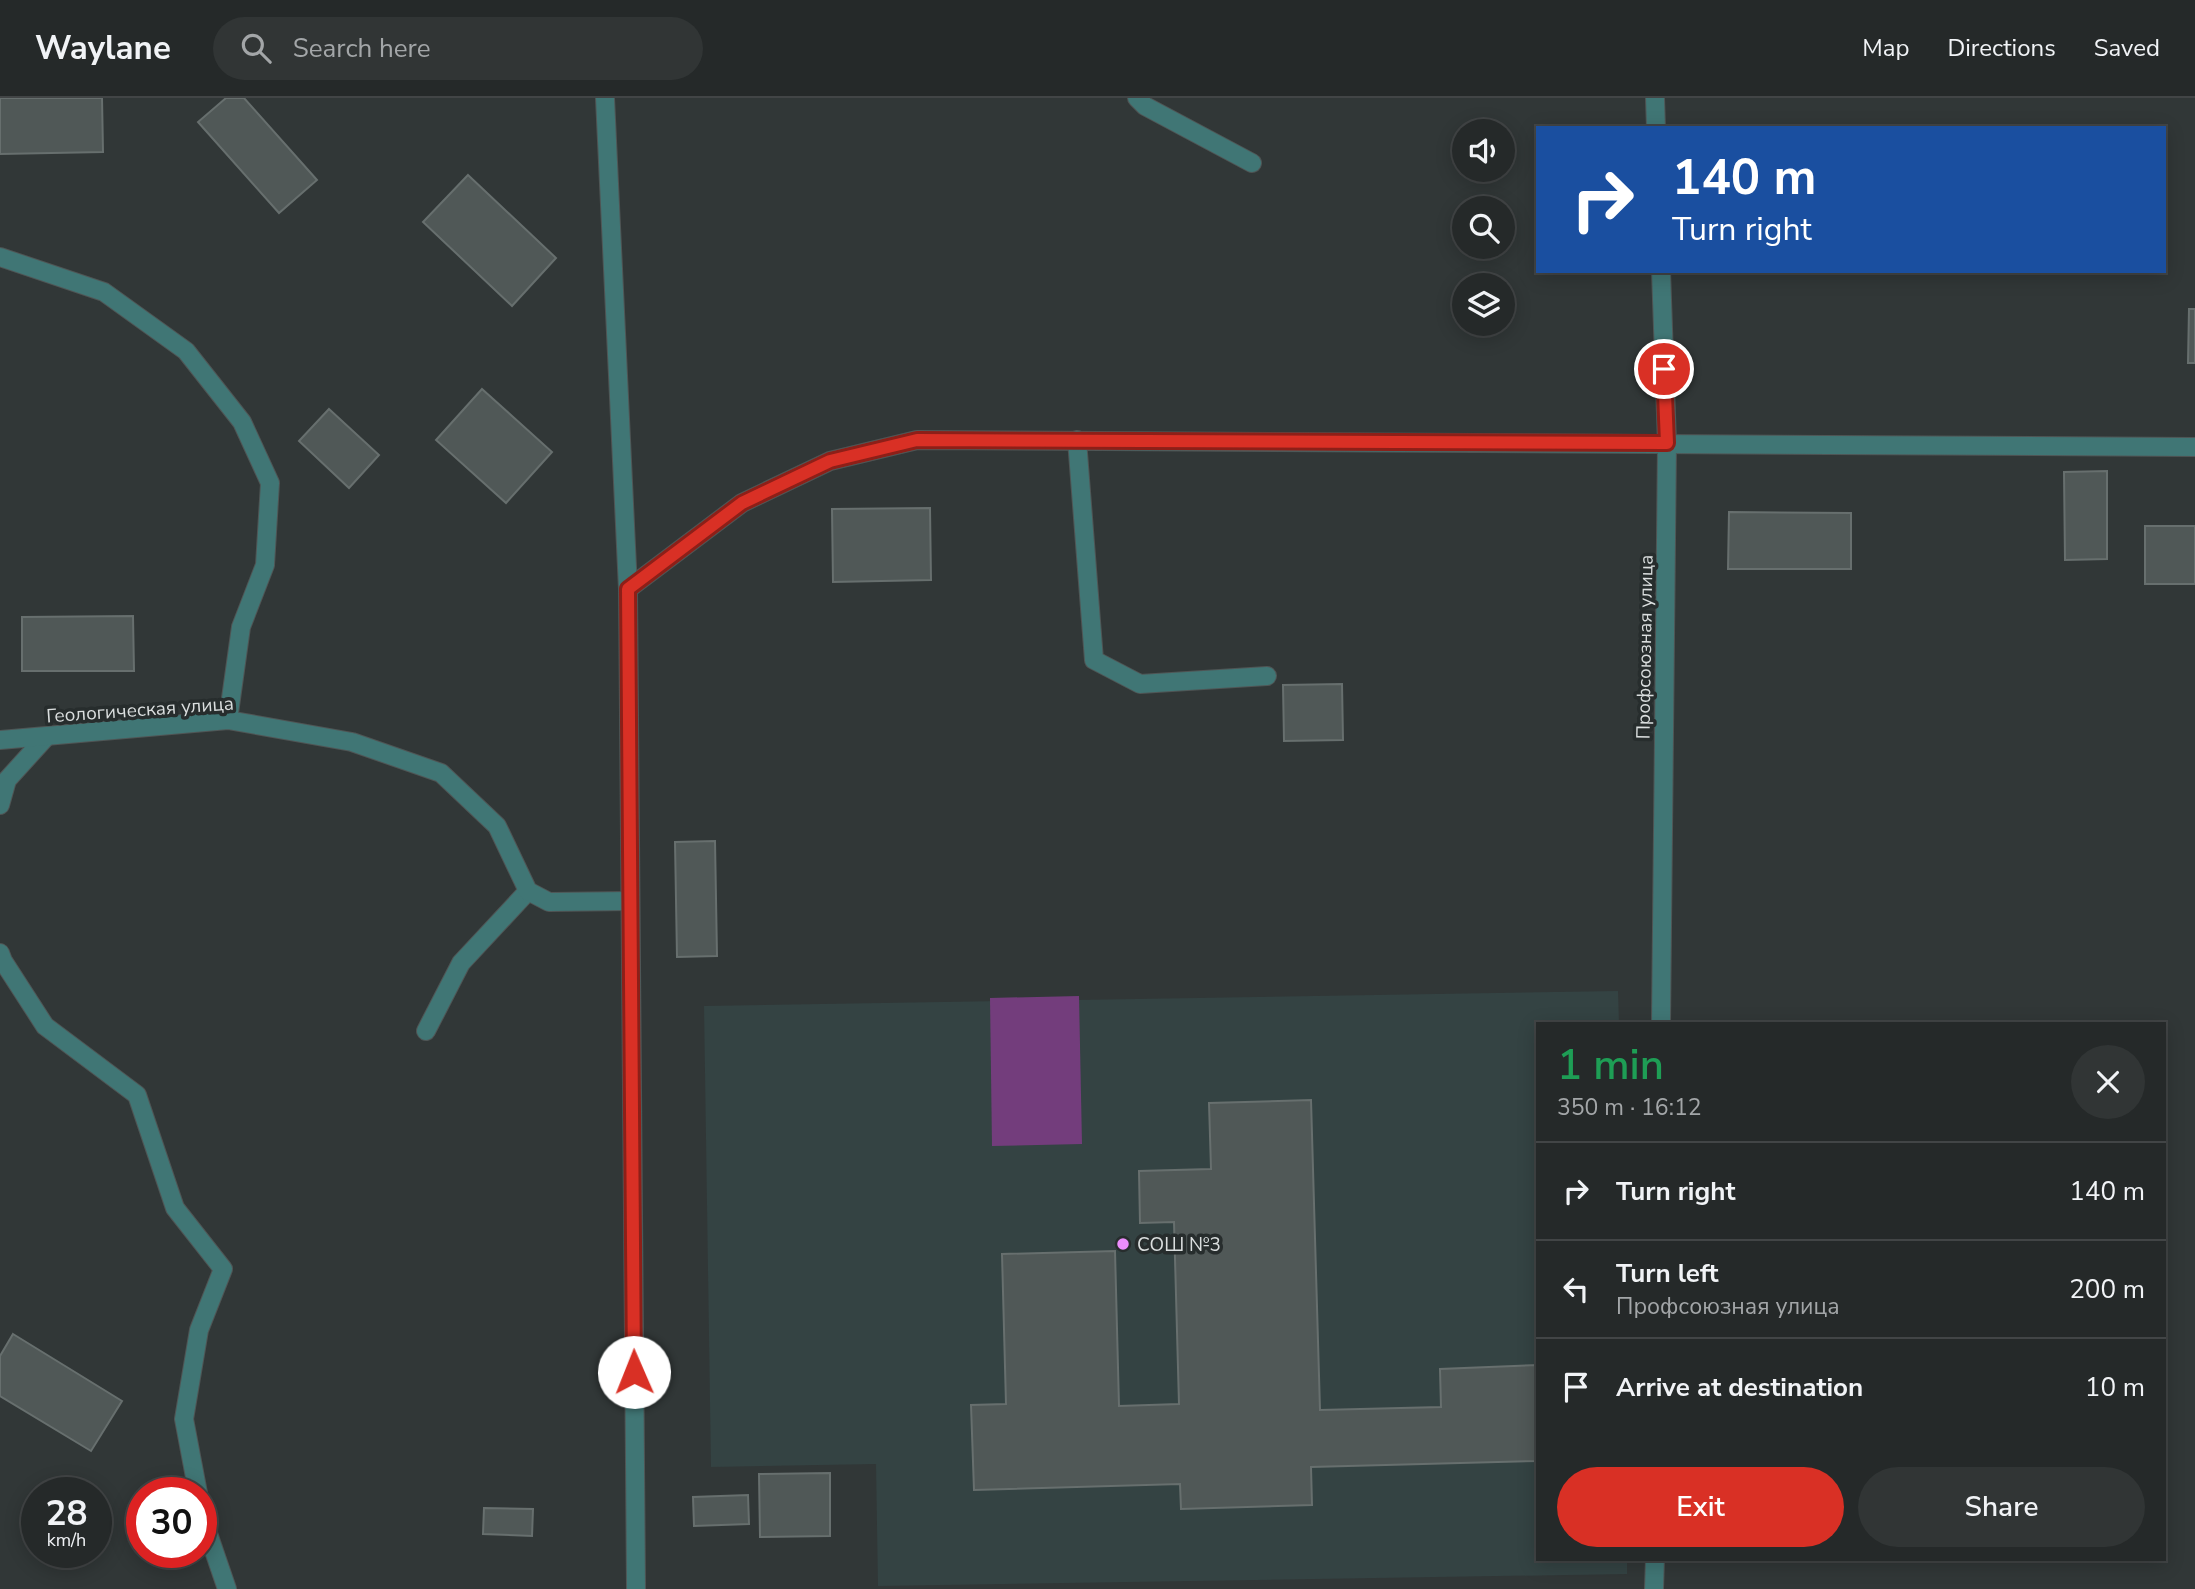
<!DOCTYPE html>
<meta charset="utf-8">
<style>
body{margin:0;font-family:"Nunito Sans",sans-serif;background:#313535;color:#f1f3f6;height:100vh;display:flex;flex-direction:column;font-size:26px;white-space:nowrap}
*{box-sizing:border-box;margin:0}
p{font-size:23px;color:#a3a6a8}
.icon{flex:none;width:38px;height:38px;fill:none;stroke:currentColor;stroke-width:2;stroke-linecap:round;stroke-linejoin:round}
.map{position:relative;flex:1;overflow:hidden}
.panel{position:absolute;left:1536px;top:924px;width:630px;height:539px;display:flex;flex-direction:column;background:#252929;border-radius:0px;box-shadow:0 4px 18px #0003,0 0 0 2px #424546}
.panel>*{flex:none}
.top-card{position:absolute;left:1536px;top:28px;width:630px;height:147px;border-radius:0px;box-shadow:0 4px 18px #0003,0 0 0 2px #424546;background:#1a4fa0;color:#fff;overflow:hidden}
.tools{position:absolute;left:1452px;top:21px;display:grid;gap:14px}
.tools a{display:grid;place-items:center;width:63px;height:63px;border-radius:50%;background:#252929;box-shadow:0 4px 18px #0003,0 0 0 2px #424546;font-size:35px}
.speed{position:absolute;left:21px;top:1379px;display:flex;gap:14px;font-size:35px;font-weight:700;text-align:center}
.speed>*{display:grid;place-content:center;width:91px;height:91px;border-radius:50%;background:#252929;box-shadow:0 4px 18px #0003,0 0 0 2px #424546;line-height:1}
.speed small{font-size:18px;font-weight:400}
.speed .limit{border:10px solid #d22;background:#fff;color:#111}
.pin{position:absolute;display:grid;place-items:center;width:60px;height:60px;color:#fff;margin:-30px;border:4px solid #fff;border-radius:50%;box-shadow:0 2px 7px #0007}
.me{position:absolute;width:77px;margin:-38px;rotate:359deg;stroke-linejoin:round;filter:drop-shadow(0 0 5px #0008)}
.turn{display:flex;align-items:center;gap:24px;height:147px;padding:0 21px;font-size:32px}
.turn .icon{width:91px;height:91px;stroke-width:2.5}
.turn b{display:block;font-size:49px;line-height:60px}
.round{display:grid;place-items:center;flex:none;width:74px;height:74px;border-radius:37px;background:#313535}
.headline{display:flex;align-items:center;justify-content:space-between;height:119px;padding:0 21px}
h1{font-size:42px;font-weight:600;line-height:52px;color:#1e9e55}
.cta{display:flex;gap:14px;margin-top:auto;padding:14px 21px}
.cta a{flex:1;height:80px;border-radius:42px;background:#d93025;color:#fff;font-size:28px;font-weight:600;line-height:80px;text-align:center}
.cta a+a{background:#313535;color:#f1f3f6}
ul{padding:0;list-style:none}
li{display:flex;align-items:center;gap:21px;height:98px;padding:0 21px;border-top:2px solid #424546}
li div{flex:1}
li b{display:block;font-size:26px}
li em{font-style:normal}
header{display:flex;align-items:center;gap:42px;box-sizing:border-box;height:98px;padding:0 35px;background:#252929;border-bottom:2px solid #424546}
header strong{font-size:33px}
nav{display:flex;gap:38px;margin-inline-start:auto;font-size:24px}
.search{width:490px;height:63px;background:#313535;display:flex;align-items:center;gap:18px;box-sizing:border-box;padding:0 24px;border-radius:38px;color:#a3a6a8;font-size:26px}
.map>svg:first-child{display:block}
.built{fill:#344343}
.green{fill:#733d7c}
.building{fill:#505857;stroke:#676f6e;stroke-width:2}
.lines{fill:none;stroke-linecap:round;stroke-linejoin:round}
.service-casing{stroke:#4f5555;stroke-width:20}
.minor-casing{stroke:#4f5555;stroke-width:20}
.service{stroke:#407675;stroke-width:18}
.minor{stroke:#407675;stroke-width:18}
.route-casing{stroke:#8d1f18;stroke-width:18}
.route{stroke:#d93025;stroke-width:12}
.poi-dot{fill:#eb8dfc;stroke:#272d2d;stroke-width:2.5}
.labels{text-anchor:middle;stroke-width:7;stroke-linejoin:round;paint-order:stroke}
.street-label{font-size:19px;fill:#dadede;stroke:#272d2d}
.poi-label{font-size:19px;fill:#dadede;stroke:#272d2d;text-anchor:start}
</style>
<header>
<strong>Waylane</strong>
<div class="search"><svg class="icon" aria-label="search" viewBox="0 0 24 24"><circle cx="10" cy="10" r="6"/><path d="M15 15l6 6"/></svg>Search here</div>
<nav><a>Map</a><a>Directions</a><a>Saved</a></nav>
</header>
<div class="map">
<svg width="2195" height="1491" viewBox="0 0 2195 1491">
<rect width="100%" height="100%" fill="#313737"/>
<polygon class="built" points="1618,893 1619,926 1538,926 1538,1461 1627,1461 1627,1476 878,1488 876,1366 711,1369 704,908"/>
<polygon class="green" points="1079,898 1082,1046 992,1048 990,900"/>
<g class="building">
<polygon points="0,0 102,0 103,54 0,56"/>
<polygon points="226,0 244,0 317,82 279,115 198,24"/>
<polygon points="468,77 556,160 512,208 423,124"/>
<polygon points="2189,211 2195,211 2195,265 2188,265"/>
<polygon points="482,291 552,354 506,405 436,342"/>
<polygon points="329,311 379,357 349,390 299,343"/>
<polygon points="2107,373 2107,461 2065,462 2064,374"/>
<polygon points="930,410 931,482 833,484 832,411"/>
<polygon points="1729,414 1851,415 1851,471 1728,471"/>
<rect x="2145" y="428" width="50" height="58"/>
<polygon points="133,518 134,573 22,573 22,519"/>
<polygon points="1342,586 1343,642 1284,643 1283,587"/>
<polygon points="715,743 717,858 677,859 675,744"/>
<polygon points="1311,1002 1320,1312 1441,1309 1440,1271 1538,1267 1538,1363 1311,1369 1312,1407 1181,1411 1180,1386 974,1392 971,1307 1006,1306 1002,1156 1115,1153 1119,1308 1179,1306 1174,1124 1140,1125 1139,1073 1211,1071 1209,1005"/>
<polygon points="13,1236 122,1303 91,1353 0,1298 0,1258"/>
<polygon points="830,1375 830,1438 760,1439 759,1376"/>
<polygon points="748,1397 749,1426 694,1428 693,1399"/>
<polygon points="484,1410 533,1411 532,1438 483,1436"/>
</g>
<g class="lines">
<g class="service-casing">
<g id="service">
<polyline points="1137,0 1145,8 1252,65"/>
<polyline points="0,159 104,194 186,253 242,324 270,385 265,467 241,529 228,622"/>
<polyline points="1077,342 1094,562 1140,586 1267,578"/>
<polyline points="0,707 7,682 46,639"/>
<polyline points="0,855 3,863 45,928 137,997 175,1110 223,1171 199,1232 184,1321 198,1395"/>
<polyline points="426,933 461,865 528,793"/>
<polyline points="201,1415 227,1491"/>
</g>
</g>
<g class="minor-casing">
<g id="minor">
<polyline points="605,0 628,491 636,1491"/>
<polyline points="1655,0 1656,30"/>
<polyline points="628,491 742,405 830,363 917,342 2195,349"/>
<polyline points="0,642 228,622 352,644 441,675 497,728 528,793 549,804 630,803"/>
<polyline points="1661,926 1667,345 1661,173"/>
<polyline points="1654,1491 1655,1461"/>
</g>
</g>
<use href="#service" class="service"/>
<use href="#minor" class="minor"/>
</g>
<g class="lines">
<g class="route-casing">
<polyline id="route" points="634,1274 628,491 742,405 830,363 917,342 1667,345 1664,271"/>
</g>
<use href="#route" class="route"/>
</g>
<circle class="poi-dot" cx="1123" cy="1146" r="7"/>
<g class="labels">
<g class="street-label">
<text transform="translate(1644 549) rotate(-89)" y="7">Профсоюзная улица</text>
<text transform="translate(140 611) rotate(-4)" y="7">Геологическая улица</text>
</g>
<g class="poi-label">
<text x="1137" y="1153">СОШ №3</text>
</g>
</g>
</svg>
<div class="tools">
<a><svg class="icon" aria-label="sound" viewBox="0 0 24 24"><path d="M4 9h4l5-4v14l-5-4H4zM17 9q2 3 0 6"/></svg></a>
<a><svg class="icon" aria-label="search" viewBox="0 0 24 24"><circle cx="10" cy="10" r="6"/><path d="M15 15l6 6"/></svg></a>
<a><svg class="icon" aria-label="layers" viewBox="0 0 24 24"><path d="M12 4l9 5-9 5-9-5zM3 14l9 5 9-5"/></svg></a>
</div>
<div class="speed"><div>28<small>km/h</small></div><div class="limit">30</div></div>
<div class="pin" style="left:1664px;top:271px;background:#d93025"><svg class="icon" aria-label="arrive" viewBox="0 0 24 24"><path d="M6 21V4h12l-3 4 3 4H6"/></svg></div>
<svg class="me" style="left:634px;top:1274px" viewBox="-20 -20 40 40"><circle r="19" fill="#fff"/><path d="M0-13L10 11 0 6-10 11z" fill="#d93025"/></svg>
<div class="top-card">
<div class="turn"><svg class="icon" aria-label="right" viewBox="0 0 24 24"><path d="M7 20v-9h11M14 6l5 5-5 5"/></svg><div><b>140 m</b>Turn right</div></div>
</div>
<section class="panel">
<div class="headline"><div><h1>1 min</h1><p>350 m · 16:12</p></div><a class="round"><svg class="icon" aria-label="close" viewBox="0 0 24 24"><path d="M6 6l12 12M18 6L6 18"/></svg></a></div>
<ul>
<li><svg class="icon" aria-label="right" viewBox="0 0 24 24"><path d="M7 20v-9h11M14 6l5 5-5 5"/></svg><div><b>Turn right</b></div><em>140 m</em></li>
<li><svg class="icon" aria-label="left" viewBox="0 0 24 24"><path d="M17 20v-9H6M10 6l-5 5 5 5"/></svg><div><b>Turn left</b><p>Профсоюзная улица</p></div><em>200 m</em></li>
<li><svg class="icon" aria-label="arrive" viewBox="0 0 24 24"><path d="M6 21V4h12l-3 4 3 4H6"/></svg><div><b>Arrive at destination</b></div><em>10 m</em></li>
</ul>
<div class="cta"><a>Exit</a><a>Share</a></div>
</section>
</div>
